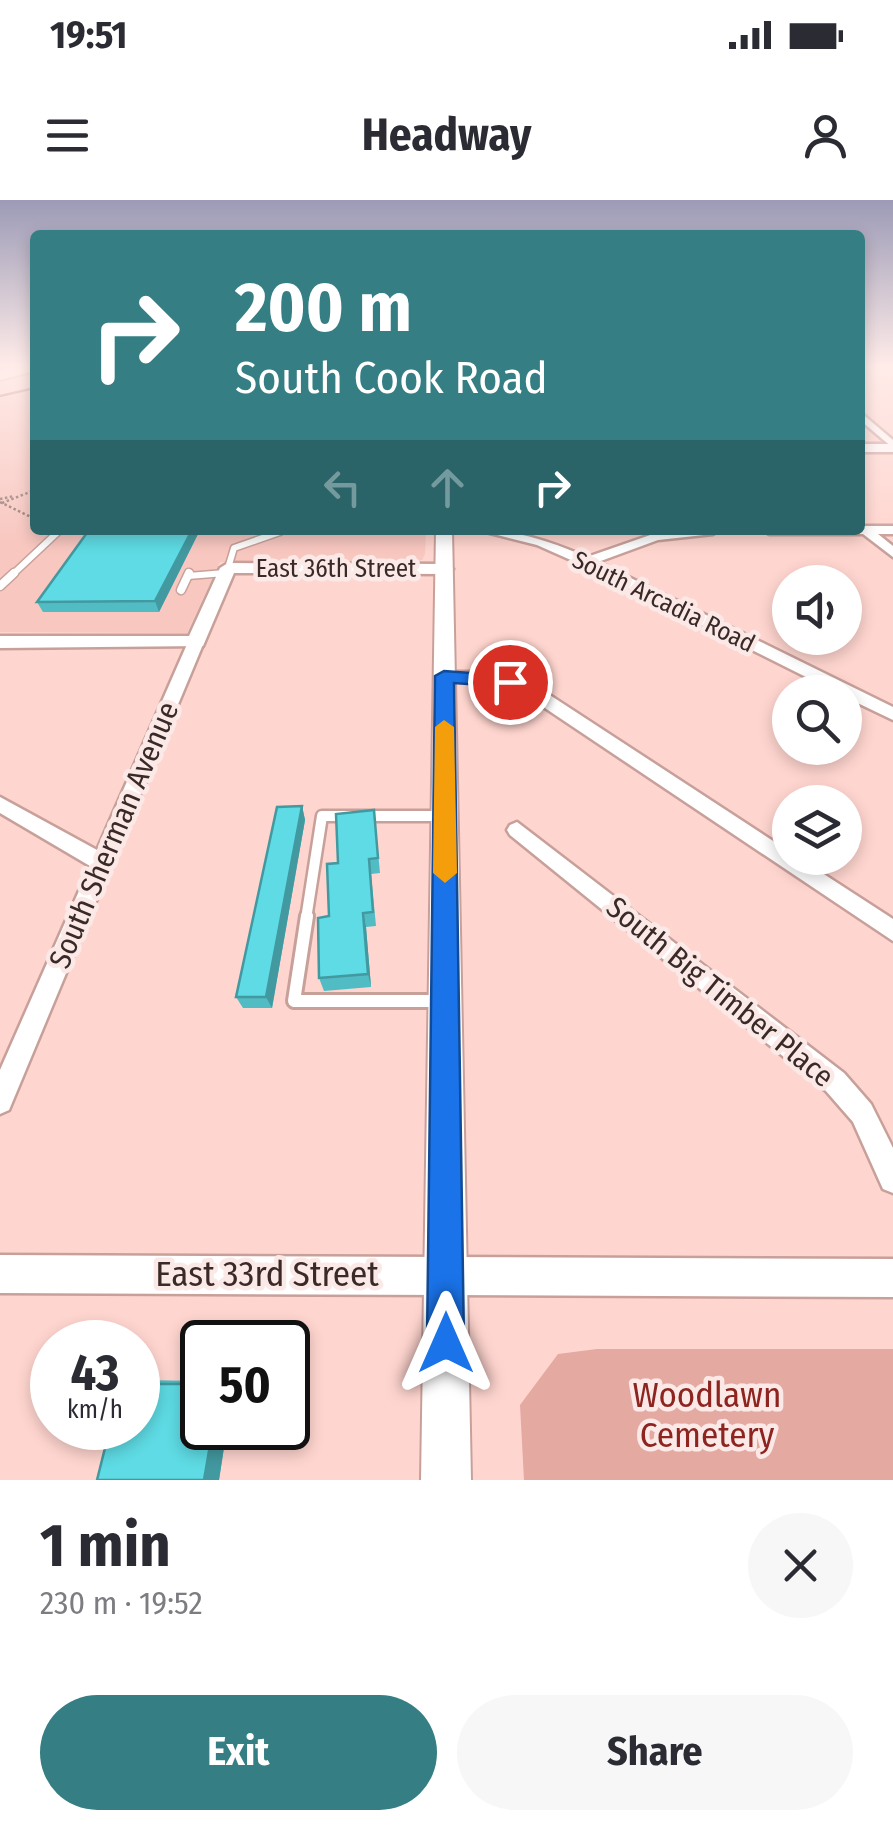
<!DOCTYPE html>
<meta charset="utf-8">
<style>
body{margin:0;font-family:"Fira Sans Condensed",sans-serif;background:#f7f7f7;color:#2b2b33;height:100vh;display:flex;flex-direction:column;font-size:38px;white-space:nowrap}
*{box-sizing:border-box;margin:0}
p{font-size:32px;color:#7c7c81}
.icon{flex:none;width:55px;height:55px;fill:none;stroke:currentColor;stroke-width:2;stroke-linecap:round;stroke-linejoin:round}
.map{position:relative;height:1280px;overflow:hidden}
.panel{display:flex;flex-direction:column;background:#fff;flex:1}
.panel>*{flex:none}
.top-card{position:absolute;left:30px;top:30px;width:835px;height:305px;border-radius:10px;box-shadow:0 5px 15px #0003;background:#357e83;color:#fff;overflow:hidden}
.buttons{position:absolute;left:772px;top:365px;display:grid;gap:20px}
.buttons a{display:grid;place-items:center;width:90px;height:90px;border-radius:50%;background:#fff;box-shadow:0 5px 15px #0003;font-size:50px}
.speed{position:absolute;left:30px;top:1120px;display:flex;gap:20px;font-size:50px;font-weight:700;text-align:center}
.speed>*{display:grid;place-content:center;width:130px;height:130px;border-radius:50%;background:#fff;box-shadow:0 5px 15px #0003;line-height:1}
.speed small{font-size:25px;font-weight:400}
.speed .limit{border:5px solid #111;border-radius:15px;background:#fff;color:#111}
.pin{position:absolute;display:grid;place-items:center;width:85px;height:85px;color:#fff;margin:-42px;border:5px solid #fff;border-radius:50%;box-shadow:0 2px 10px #0007}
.me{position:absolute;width:110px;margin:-55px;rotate:0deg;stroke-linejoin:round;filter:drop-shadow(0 0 8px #0008)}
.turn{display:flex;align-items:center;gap:35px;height:210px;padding:0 40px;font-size:45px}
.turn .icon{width:130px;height:130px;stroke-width:2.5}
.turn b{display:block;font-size:70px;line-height:85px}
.lanes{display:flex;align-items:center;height:95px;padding:0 40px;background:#0003;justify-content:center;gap:50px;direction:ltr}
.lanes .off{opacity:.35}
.round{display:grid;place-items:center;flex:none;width:105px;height:105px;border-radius:52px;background:#f7f7f7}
.headline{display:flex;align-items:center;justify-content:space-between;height:170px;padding:0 40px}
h1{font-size:60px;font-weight:700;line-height:75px}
.primary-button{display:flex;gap:20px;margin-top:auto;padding:20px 40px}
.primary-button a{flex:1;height:115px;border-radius:60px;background:#357e83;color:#fff;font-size:40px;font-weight:700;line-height:115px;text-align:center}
.primary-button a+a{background:#f7f7f7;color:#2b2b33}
.status{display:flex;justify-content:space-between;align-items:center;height:70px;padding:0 50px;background:#fff;direction:ltr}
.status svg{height:28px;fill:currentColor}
header{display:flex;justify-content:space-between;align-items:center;height:130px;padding:0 40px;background:#fff;font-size:45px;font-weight:700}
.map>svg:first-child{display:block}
.built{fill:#f8c7c0}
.green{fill:#e4a9a1}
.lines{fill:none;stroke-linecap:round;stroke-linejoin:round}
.stream{stroke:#9e5e56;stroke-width:2.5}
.service-far3-casing{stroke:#c8a09a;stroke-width:9}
.service-far2-casing{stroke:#c8a09a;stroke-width:11}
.service-far1-casing{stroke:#c8a09a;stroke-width:15}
.service-casing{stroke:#c8a09a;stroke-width:18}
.minor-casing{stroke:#c8a09a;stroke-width:5}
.tertiary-casing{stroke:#c8a09a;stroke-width:5}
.secondary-casing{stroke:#c8a09a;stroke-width:4}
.motorway-casing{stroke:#c8a09a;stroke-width:4}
.path{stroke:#967a76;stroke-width:2.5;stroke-dasharray:2.5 2.5;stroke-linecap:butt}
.service-far3{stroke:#fff;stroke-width:6}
.service-far2{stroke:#fff;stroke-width:8}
.service-far1{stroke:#fff;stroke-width:10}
.service{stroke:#fff;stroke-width:12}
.minor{fill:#fff;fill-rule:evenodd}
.tertiary{fill:#fff;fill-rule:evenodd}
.secondary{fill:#fff;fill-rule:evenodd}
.motorway{fill:#fff;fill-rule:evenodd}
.wall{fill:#51bcc4}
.shaded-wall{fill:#4299a0}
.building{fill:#5edbe4;stroke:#4299a0;stroke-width:2.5}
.route{fill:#1a73e8;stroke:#114b97;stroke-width:2.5}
.slow{fill:#f59e0b}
.labels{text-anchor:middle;stroke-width:9;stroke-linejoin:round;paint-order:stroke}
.far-street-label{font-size:25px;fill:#392927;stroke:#fae9e6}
.street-label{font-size:30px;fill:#392927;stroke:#fae9e6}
.near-street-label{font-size:35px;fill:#392927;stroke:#fae9e6}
.near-park-label{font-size:35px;fill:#8d2420;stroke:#fae9e6}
</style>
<div class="status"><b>19:51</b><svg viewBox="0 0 49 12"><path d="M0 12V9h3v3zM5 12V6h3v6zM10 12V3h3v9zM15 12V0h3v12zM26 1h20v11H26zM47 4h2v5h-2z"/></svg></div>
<header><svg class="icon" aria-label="menu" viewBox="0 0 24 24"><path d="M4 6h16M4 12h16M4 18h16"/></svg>Headway<svg class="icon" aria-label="person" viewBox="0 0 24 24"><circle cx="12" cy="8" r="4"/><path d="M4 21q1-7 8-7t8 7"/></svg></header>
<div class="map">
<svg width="893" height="1280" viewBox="0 0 893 1280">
<rect width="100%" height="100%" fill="#ffd5cf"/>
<polygon class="built" points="35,190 35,330 426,330 425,354 422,360 409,362 220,362 187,433 0,432 0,198"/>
<polygon class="green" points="597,1149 893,1149 893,1280 524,1280 520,1205 558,1154"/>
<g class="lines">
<polyline class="stream" points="0,196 35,188"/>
<g class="service-far3-casing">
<g id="service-far3">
<polyline points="228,368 234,348 280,332"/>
<polyline points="11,376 60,330"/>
<polyline points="188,376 225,373"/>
</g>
</g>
<g class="service-far2-casing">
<g id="service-far2">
<polyline points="0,386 14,373"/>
<polyline points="181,390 189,373"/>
</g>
</g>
<g class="service-far1-casing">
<polyline id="service-far1" points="306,719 322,616 444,616"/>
</g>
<g class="service-casing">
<polyline id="service" points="307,716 294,801 442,801"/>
</g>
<g class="minor-casing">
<g id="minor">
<polygon points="860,212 893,240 893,248 860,220"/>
<polygon points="860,326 893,326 893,334 878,334 893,346 893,357 863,334 769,334 763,330 860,330"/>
<path d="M 478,330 C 518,330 551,342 587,357 L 656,333 L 719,330 L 713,334 L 658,340 L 598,362 L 893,507 L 893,520 L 845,497 L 845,492 L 836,492 L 582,365 L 537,345 Z"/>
<polygon points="196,437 204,442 9,910 0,914 0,870 90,666 0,613 0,597 97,650 188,442"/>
<polygon points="444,472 485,472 536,486 790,652 790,658 799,658 893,719 893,741 524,494 484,482 438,481 438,473"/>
<polygon points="517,622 844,873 871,904 893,948 893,993 883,989 853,922 826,891 510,635 507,630 510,625"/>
</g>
</g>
<g class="tertiary-casing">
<g id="tertiary">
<rect x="860" y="244" width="33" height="8"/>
<polygon points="228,363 445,364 453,369 445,374 234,373 203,446 0,448 0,436 189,436 220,368"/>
<polygon points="0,1055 893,1059 893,1097 0,1093"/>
</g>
</g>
<g class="secondary-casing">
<polygon id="secondary" points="436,330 452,330 471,1280 421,1280"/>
</g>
<g class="motorway-casing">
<polygon id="motorway" points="20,165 35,165 35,171 0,180 0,170"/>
</g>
<g class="path">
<polyline points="0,299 14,296"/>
<polyline points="0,302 35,319"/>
<polyline points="2,303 35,290"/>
</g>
<use href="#service-far3" class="service-far3"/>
<use href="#service-far2" class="service-far2"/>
<use href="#service-far1" class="service-far1"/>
<use href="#service" class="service"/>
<use href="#minor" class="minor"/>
<use href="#tertiary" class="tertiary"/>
<use href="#secondary" class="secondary"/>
<use href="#motorway" class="motorway"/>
</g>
<g class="wall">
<polygon points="89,330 200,330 159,412 43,412 37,402"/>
<polygon points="302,606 305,620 272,808 243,808 236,797"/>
<polygon points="374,610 380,673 371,674 376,726 366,727 371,787 324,791 319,778 338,663"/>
<polygon points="142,1180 202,1181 202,1228 227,1228 219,1280 97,1280 138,1228 138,1181"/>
</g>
<g class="shaded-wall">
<polygon points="192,330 200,330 159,412 155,401"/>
<polygon points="302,606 305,620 272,808 266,797"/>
<polygon points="363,713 366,727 371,787 368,774"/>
<polygon points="213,1228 227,1228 219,1280 204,1280"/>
</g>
<g class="building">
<polygon points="89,330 192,330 155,401 37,402"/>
<polygon points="302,606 266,797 236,797 277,607"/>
<polygon points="374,610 378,658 369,659 373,712 363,713 368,774 319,778 318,718 329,716 327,664 338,663 336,614"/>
<polygon points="138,1184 202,1184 202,1228 213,1228 204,1280 97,1280 110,1228 138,1228"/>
</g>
<linearGradient id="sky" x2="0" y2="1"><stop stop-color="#9c9ab6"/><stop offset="0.48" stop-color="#ffece9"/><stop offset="1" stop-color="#ffece9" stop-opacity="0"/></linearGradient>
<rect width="893" height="344" fill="url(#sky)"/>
<polygon class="route" points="444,471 510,476 519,482 510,487 454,483 464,1143 459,1156 446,1162 432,1156 427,1143 435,476"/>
<polygon class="slow" points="444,520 454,527 457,673 445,683 433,673 435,527"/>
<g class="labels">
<g class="far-street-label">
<text x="336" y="377">East 36th Street</text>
<text transform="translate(664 401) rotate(26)" y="9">South Arcadia Road</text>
</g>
<g class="street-label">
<text transform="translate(114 635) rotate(-67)" y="10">South Sherman Avenue</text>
<text transform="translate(720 792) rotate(39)" y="10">South Big Timber Place</text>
</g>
<g class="near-street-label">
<text x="267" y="1086">East 33rd Street</text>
</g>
<g class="near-park-label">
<text x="707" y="1207">Woodlawn<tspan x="707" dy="40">Cemetery</tspan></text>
</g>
</g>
</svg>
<div class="buttons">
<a><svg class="icon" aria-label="sound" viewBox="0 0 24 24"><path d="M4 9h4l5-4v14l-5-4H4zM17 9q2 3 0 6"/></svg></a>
<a><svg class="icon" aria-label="search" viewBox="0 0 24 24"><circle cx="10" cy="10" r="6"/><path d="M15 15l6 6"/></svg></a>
<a><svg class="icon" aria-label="layers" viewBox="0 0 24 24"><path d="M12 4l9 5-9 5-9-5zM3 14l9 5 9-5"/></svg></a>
</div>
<div class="speed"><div>43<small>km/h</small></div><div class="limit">50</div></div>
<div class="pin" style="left:510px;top:482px;background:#d93025"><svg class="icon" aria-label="arrive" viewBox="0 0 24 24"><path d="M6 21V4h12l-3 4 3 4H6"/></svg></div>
<svg class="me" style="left:446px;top:1143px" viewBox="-20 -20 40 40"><path d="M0-17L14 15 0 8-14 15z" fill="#1a73e8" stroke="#fff" stroke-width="4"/></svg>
<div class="top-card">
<div class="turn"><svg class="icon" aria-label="right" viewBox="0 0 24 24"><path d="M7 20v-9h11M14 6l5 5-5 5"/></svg><div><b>200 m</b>South Cook Road</div></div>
<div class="lanes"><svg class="icon off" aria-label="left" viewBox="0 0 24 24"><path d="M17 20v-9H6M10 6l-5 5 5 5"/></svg><svg class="icon off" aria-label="ahead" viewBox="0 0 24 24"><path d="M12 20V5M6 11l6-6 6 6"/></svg><svg class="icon" aria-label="right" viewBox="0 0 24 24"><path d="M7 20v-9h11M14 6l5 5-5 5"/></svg></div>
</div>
</div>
<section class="panel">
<div class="headline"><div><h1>1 min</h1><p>230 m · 19:52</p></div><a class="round"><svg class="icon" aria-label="close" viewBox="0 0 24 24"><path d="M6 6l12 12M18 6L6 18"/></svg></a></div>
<div class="primary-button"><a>Exit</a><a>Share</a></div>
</section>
